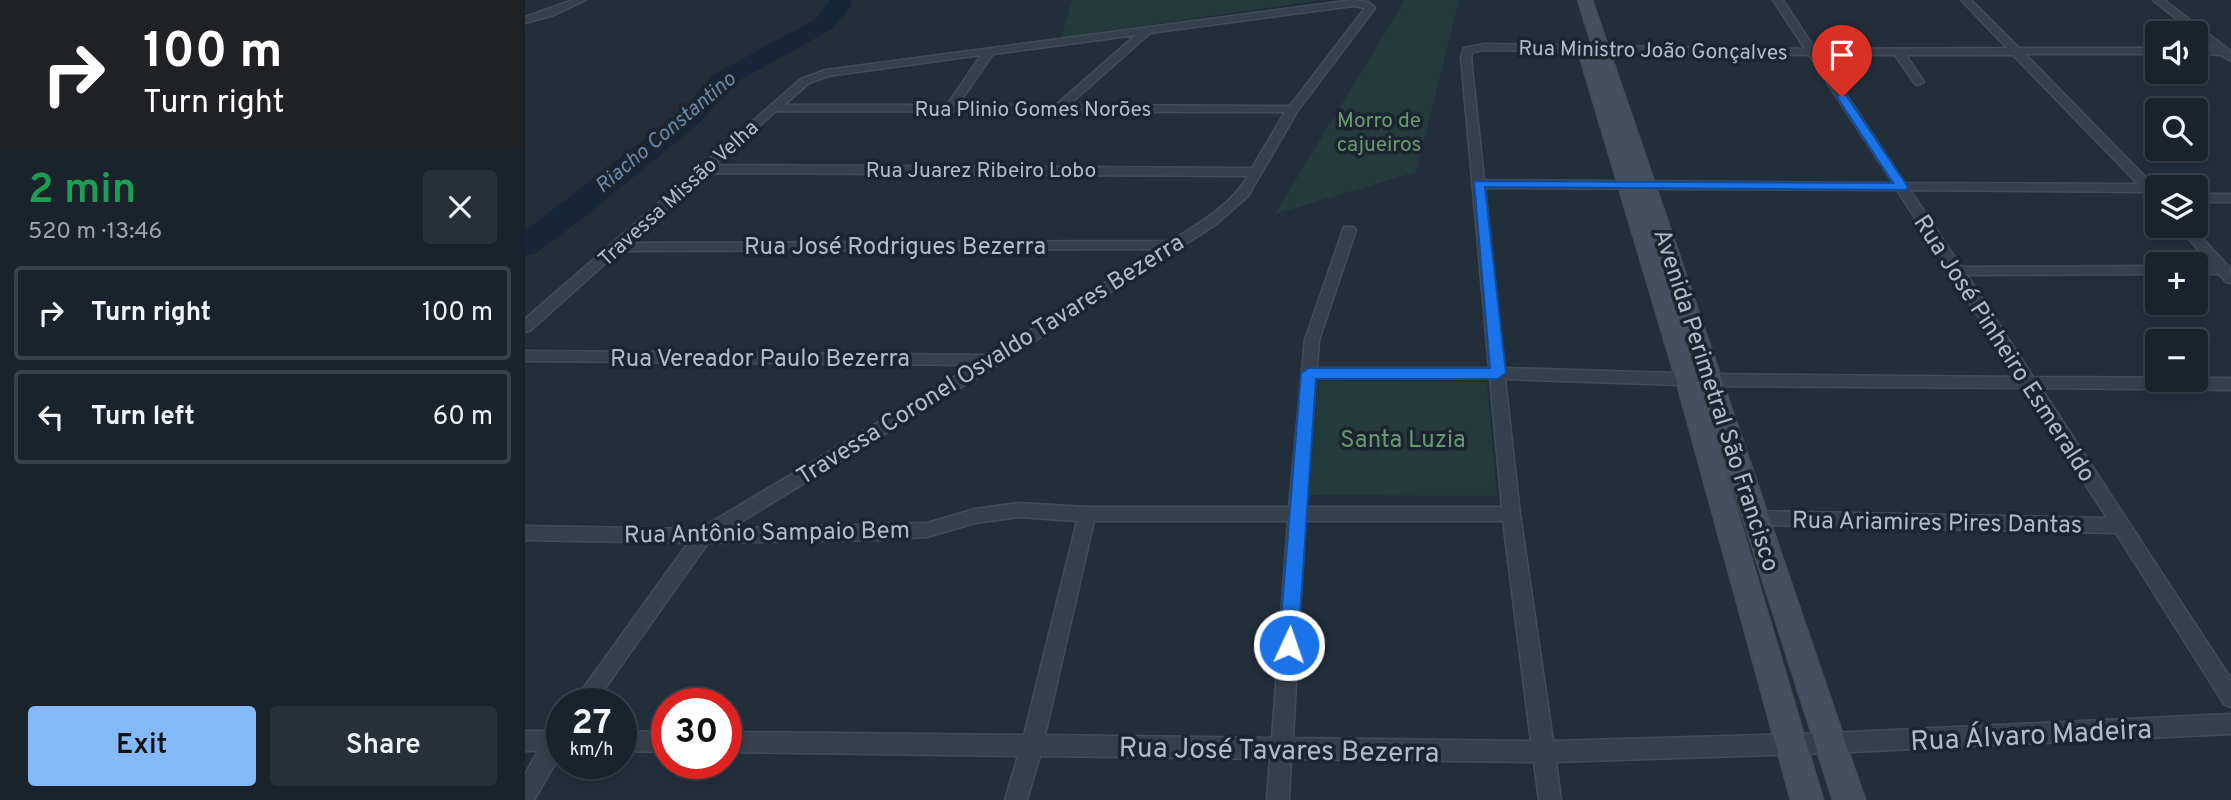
<!DOCTYPE html>
<meta charset="utf-8">
<style>
body{margin:0;font-family:Overpass,sans-serif;background:#272f38;color:#f1f3f6;height:100vh;display:flex;flex-direction:column;font-size:26px;white-space:nowrap}
*{box-sizing:border-box;margin:0}
p{font-size:23px;color:#9fa4a9}
.icon{flex:none;width:38px;height:38px;fill:none;stroke:currentColor;stroke-width:2;stroke-linecap:round;stroke-linejoin:round}
.map{position:relative;flex:1;overflow:hidden}
.panel{display:flex;flex-direction:column;background:#1a232c;width:525px}
.panel>*{flex:none}
.hud{background:#202124;color:#fff;overflow:hidden}
.tools{position:absolute;left:1620px;top:21px;display:grid;gap:14px}
.tools a{display:grid;place-items:center;width:63px;height:63px;border-radius:7px;background:#1a232c;box-shadow:0 4px 10px #0003,0 0 0 2px #384048;font-size:35px}
.speed{position:absolute;left:21px;top:688px;display:flex;gap:14px;font-size:35px;font-weight:700;text-align:center}
.speed>*{display:grid;place-content:center;width:91px;height:91px;border-radius:50%;background:#1a232c;box-shadow:0 4px 10px #0003,0 0 0 2px #384048;line-height:1}
.speed small{font-size:18px;font-weight:400}
.speed .limit{border:10px solid #d22;background:#fff;color:#111}
.pin{position:absolute;display:grid;place-items:center;width:60px;height:60px;color:#fff;margin:-72px -30px;border-radius:50% 50% 50% 0;rotate:-45deg;box-shadow:0 0 7px #0007}
.pin .icon{rotate:45deg}
.me{position:absolute;width:77px;margin:-38px;rotate:3deg;stroke-linejoin:round;filter:drop-shadow(0 0 5px #0008)}
.turn{display:flex;align-items:center;gap:24px;height:147px;padding:0 28px;font-size:32px}
.turn .icon{width:91px;height:91px;stroke-width:2.5}
.turn b{display:block;font-size:49px;line-height:60px}
.round{display:grid;place-items:center;flex:none;width:74px;height:74px;border-radius:7px;background:#272f38}
.summary{display:flex;align-items:center;justify-content:space-between;height:119px;padding:0 28px}
h1{font-size:42px;font-weight:600;line-height:52px;color:#1e9e55}
.action{display:flex;gap:14px;margin-top:auto;padding:14px 28px}
.action a{flex:1;height:80px;border-radius:7px;background:#84bafa;color:#111;font-size:28px;font-weight:600;line-height:80px;text-align:center}
.action a+a{background:#272f38;color:#f1f3f6}
ul{padding:0;list-style:none}
li{display:flex;align-items:center;gap:21px;height:94px;margin:0 14px 10px;padding:0 14px;border:4px solid #384048;border-radius:7px}
li div{flex:1}
li b{display:block;font-size:26px}
li em{font-style:normal}
main{display:flex;flex:1;min-height:0}
.map>svg:first-child{display:block}
.green{fill:#243b3c}
.lines{fill:none;stroke-linecap:round;stroke-linejoin:round}
.river{fill:#152739;fill-rule:evenodd}
.street-casing{stroke:#424c57;stroke-width:3}
.secondary-casing{stroke:#424c57;stroke-width:3}
.street{fill:#36404c;fill-rule:evenodd}
.secondary{fill:#44505f;fill-rule:evenodd}
.route{fill:#1a73e8;stroke:#114b97;stroke-width:2}
.labels{text-anchor:middle;stroke-width:7;stroke-linejoin:round;paint-order:stroke}
.far-street-label{font-size:21px;fill:#b1bbc7;stroke:#1b2530}
.far-park-label{font-size:21px;fill:#67996f;stroke:#1b2530}
.far-water-label{font-size:21px;font-style:italic;fill:#6988a7;stroke:#1b2530}
.street-label{font-size:24px;fill:#b1bbc7;stroke:#1b2530}
.park-label{font-size:24px;fill:#67996f;stroke:#1b2530}
.near-street-label{font-size:28px;fill:#b1bbc7;stroke:#1b2530}
</style>
<main>
<section class="panel">
<div class="hud">
<div class="turn"><svg class="icon" aria-label="right" viewBox="0 0 24 24"><path d="M7 20v-9h11M14 6l5 5-5 5"/></svg><div><b>100 m</b>Turn right</div></div>
</div>
<div class="summary"><div><h1>2 min</h1><p>520 m · 13:46</p></div><a class="round"><svg class="icon" aria-label="close" viewBox="0 0 24 24"><path d="M6 6l12 12M18 6L6 18"/></svg></a></div>
<ul>
<li><svg class="icon" aria-label="right" viewBox="0 0 24 24"><path d="M7 20v-9h11M14 6l5 5-5 5"/></svg><div><b>Turn right</b></div><em>100 m</em></li>
<li><svg class="icon" aria-label="left" viewBox="0 0 24 24"><path d="M17 20v-9H6M10 6l-5 5 5 5"/></svg><div><b>Turn left</b></div><em>60 m</em></li>
</ul>
<div class="action"><a>Exit</a><a>Share</a></div>
</section>
<div class="map">
<svg width="1706" height="800" viewBox="0 0 1706 800">
<rect width="100%" height="100%" fill="#222f3b"/>
<g class="green">
<polygon points="547,0 796,0 536,38"/>
<polygon points="880,0 934,0 891,172 750,214"/>
<polygon points="793,381 962,382 972,496 784,495"/>
</g>
<g class="lines">
<polygon class="river" points="305,0 327,0 326,6 307,29 206,85 178,120 62,215 11,253 0,256 0,231 160,108 188,75 291,19"/>
<g class="street-casing">
<g id="street">
<polygon points="48,0 61,0 29,15 0,23 0,17"/>
<path d="M 828,0 L 843,2 L 850,8 L 773,110 L 723,196 L 690,225 L 474,364 L 206,528 L 402,523 L 450,509 L 494,503 L 562,507 L 764,507 L 780,340 L 819,227 L 829,227 L 831,230 L 794,340 L 792,368 L 964,368 L 936,57 L 939,48 L 959,44 L 1280,49 L 1248,0 L 1258,0 L 1290,49 L 1482,48 L 1436,0 L 1446,0 L 1494,48 L 1633,48 L 1633,54 L 1500,54 L 1628,185 L 1633,191 L 1633,202 L 1620,192 L 1385,190 L 1436,267 L 1633,266 L 1633,274 L 1442,275 L 1508,377 L 1706,378 L 1706,390 L 1516,388 L 1706,679 L 1706,707 L 1699,704 L 1591,533 L 1231,525 L 1225,523 L 1222,518 L 1225,513 L 1231,511 L 1582,518 L 1499,388 L 1184,386 L 980,379 L 995,514 L 1028,741 L 1306,733 L 1706,714 L 1706,734 L 1306,753 L 1031,762 L 1036,800 L 1014,800 L 1009,762 L 766,759 L 764,800 L 742,800 L 745,759 L 515,756 L 502,800 L 480,800 L 493,756 L 201,752 L 201,732 L 499,735 L 552,521 L 494,517 L 450,523 L 402,537 L 354,540 L 183,543 L 69,704 L 47,704 L 163,543 L 0,540 L 0,526 L 175,529 L 449,365 L 0,361 L 0,351 L 466,355 L 633,249 L 94,251 L 5,331 L 0,332 L 0,319 L 276,79 L 301,70 ZM 828,6 L 840,8 L 765,106 L 544,105 L 625,33 ZM 611,35 L 531,105 L 433,105 L 468,54 ZM 959,50 L 1284,55 L 1368,183 L 959,180 L 946,57 L 948,52 ZM 456,55 L 422,105 L 259,105 L 284,83 L 303,76 ZM 1295,55 L 1370,55 L 1390,84 L 1394,85 L 1399,82 L 1381,55 L 1488,55 L 1613,184 L 1380,183 ZM 251,111 L 760,112 L 727,168 L 190,165 ZM 182,173 L 723,176 C 706,205 675,223 646,241 L 103,243 ZM 960,188 L 1372,190 L 1492,377 L 1184,374 L 979,368 ZM 791,378 L 965,378 L 977,507 L 781,507 ZM 569,521 L 763,521 L 747,738 L 520,735 ZM 780,521 L 978,521 L 1006,741 L 768,738 Z"/>
<polygon points="1628,0 1639,0 1704,50 1706,61 1696,55 1671,54 1671,48 1688,48"/>
<rect x="1671" y="194" width="35" height="8"/>
<polygon points="1653,226 1666,226 1704,267 1706,283 1701,282 1694,274 1671,274 1671,266 1687,266"/>
<polygon points="37,722 37,752 9,800 0,800 0,774 13,751 0,751 0,731 26,731 30,725"/>
<polygon points="96,731 142,732 142,752 96,751"/>
</g>
</g>
<g class="secondary-casing">
<g id="secondary">
<polygon points="1053,0 1067,0 1340,800 1308,800"/>
<polygon points="1064,55 1072,60 1173,379 1298,800 1266,800 1151,379 1056,60"/>
</g>
</g>
<use href="#street" class="street"/>
<use href="#secondary" class="secondary"/>
</g>
<polygon class="route" points="1313,95 1321,95 1383,187 1381,190 960,187 981,373 973,379 791,379 773,645 771,651 764,654 757,651 754,645 776,373 784,368 965,368 949,181 1368,183 1312,97"/>
<g class="labels">
<g class="far-street-label">
<text transform="translate(1128 50) rotate(1)" y="7">Rua Ministro João Gonçalves</text>
<text x="508" y="116">Rua Plinio Gomes Norões</text>
<text x="456" y="177">Rua Juarez Ribeiro Lobo</text>
<text transform="translate(153 193) rotate(-42)" y="7">Travessa Missão Velha</text>
</g>
<g class="far-park-label">
<text x="854" y="127">Morro de<tspan x="854" dy="24">cajueiros</tspan></text>
</g>
<g class="far-water-label">
<text transform="translate(140 132) rotate(-40)" y="7">Riacho Constantino</text>
</g>
<g class="street-label">
<text x="370" y="254">Rua José Rodrigues Bezerra</text>
<text transform="translate(1480 348) rotate(57)" y="8">Rua José Pinheiro Esmeraldo</text>
<text x="235" y="366">Rua Vereador Paulo Bezerra</text>
<text transform="translate(465 359) rotate(-32)" y="8">Travessa Coronel Osvaldo Tavares Bezerra</text>
<text transform="translate(1192 400) rotate(72)" y="8">Avenida Perimetral São Francisco</text>
<text transform="translate(1412 522) rotate(1)" y="8">Rua Ariamires Pires Dantas</text>
<text transform="translate(242 532) rotate(-1)" y="8">Rua Antônio Sampaio Bem</text>
</g>
<g class="park-label">
<text x="878" y="447">Santa Luzia</text>
</g>
<g class="near-street-label">
<text transform="translate(1506 734) rotate(-3)" y="10">Rua Álvaro Madeira</text>
<text transform="translate(754 749) rotate(1)" y="10">Rua José Tavares Bezerra</text>
</g>
</g>
</svg>
<div class="tools">
<a><svg class="icon" aria-label="sound" viewBox="0 0 24 24"><path d="M4 9h4l5-4v14l-5-4H4zM17 9q2 3 0 6"/></svg></a>
<a><svg class="icon" aria-label="search" viewBox="0 0 24 24"><circle cx="10" cy="10" r="6"/><path d="M15 15l6 6"/></svg></a>
<a><svg class="icon" aria-label="layers" viewBox="0 0 24 24"><path d="M12 4l9 5-9 5-9-5zM3 14l9 5 9-5"/></svg></a>
<a>+</a>
<a>−</a>
</div>
<div class="speed"><div>27<small>km/h</small></div><div class="limit">30</div></div>
<div class="pin" style="left:1317px;top:97px;background:#d93025"><svg class="icon" aria-label="arrive" viewBox="0 0 24 24"><path d="M6 21V4h12l-3 4 3 4H6"/></svg></div>
<svg class="me" style="left:764px;top:645px" viewBox="-20 -20 40 40"><circle r="17" fill="#1a73e8" stroke="#fff" stroke-width="3"/><path d="M0-11L8 9 0 5-8 9z" fill="#fff"/></svg>
</div>
</main>
